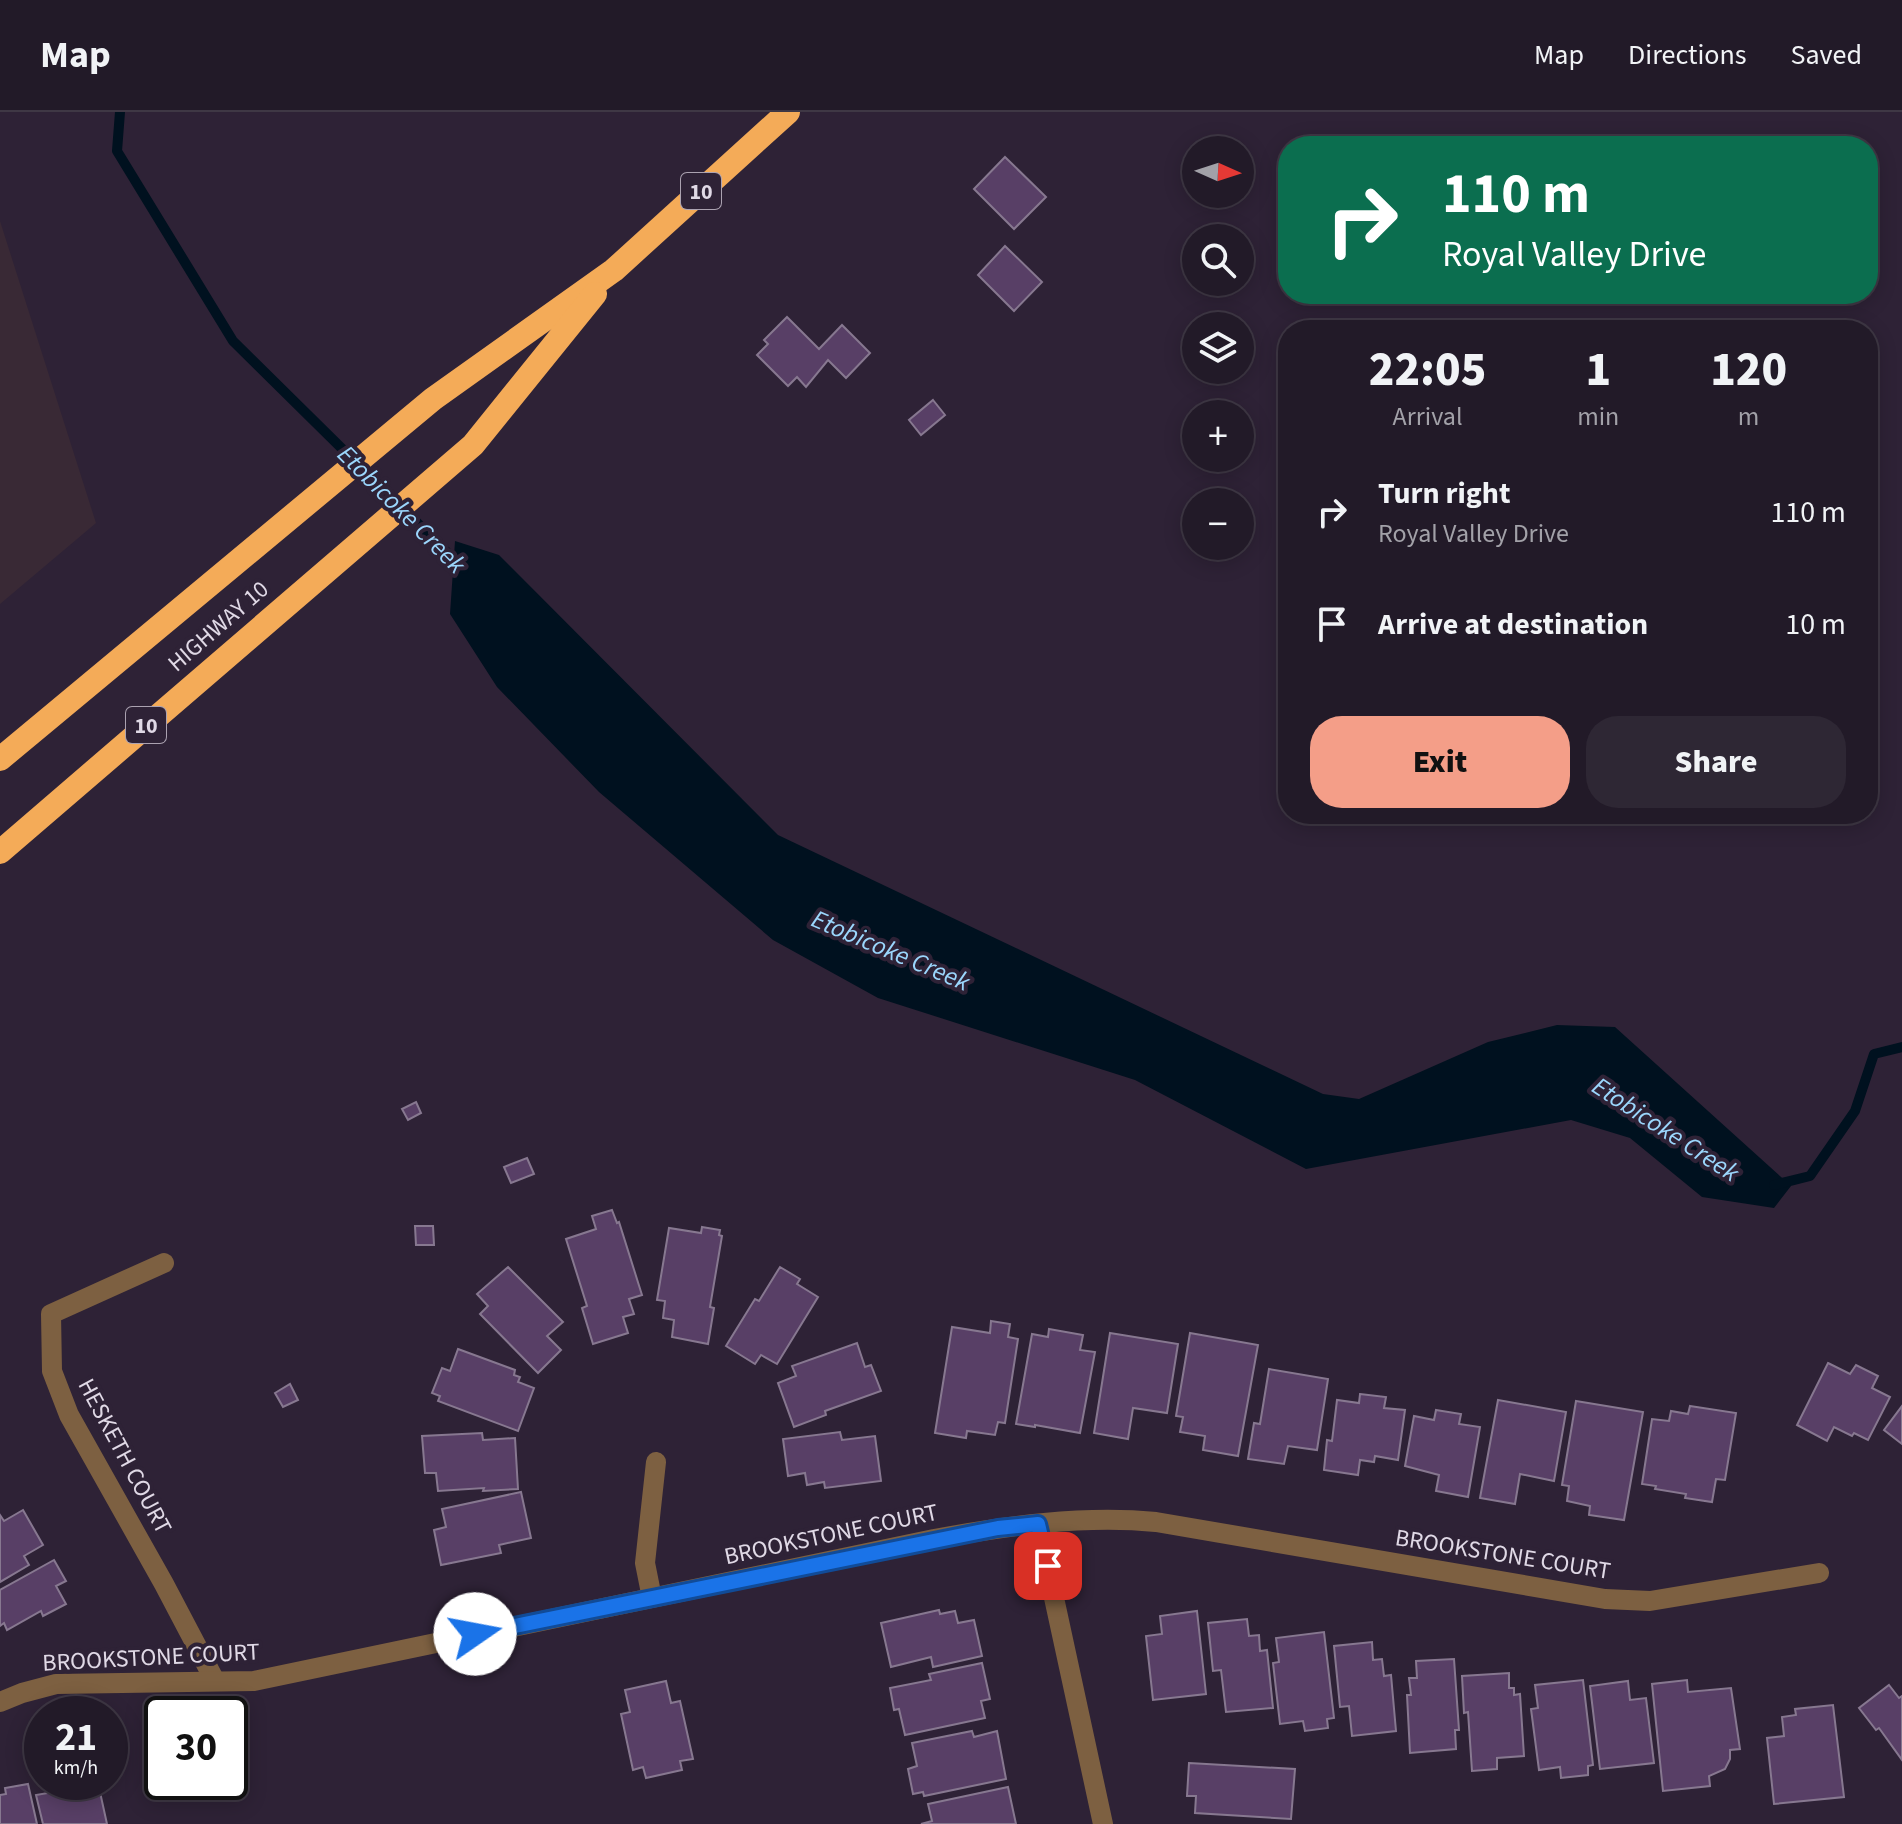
<!DOCTYPE html>
<meta charset="utf-8">
<style>
body{margin:0;font-family:"Source Sans 3",sans-serif;background:#2e2734;color:#f1f3f6;height:100vh;display:flex;flex-direction:column;font-size:30px;white-space:nowrap}
*{box-sizing:border-box;margin:0}
p{font-size:26px;color:#a2a1a8}
.icon{flex:none;width:44px;height:44px;fill:none;stroke:currentColor;stroke-width:2;stroke-linecap:round;stroke-linejoin:round}
.map{position:relative;flex:1;overflow:hidden}
.drawer{position:absolute;left:1278px;top:208px;width:600px;height:504px;display:flex;flex-direction:column;background:#221a28;border-radius:32px;box-shadow:0 4px 20px #0003,0 0 0 2px #3f3845}
.drawer>*{flex:none}
.top-card{position:absolute;left:1278px;top:24px;width:600px;height:168px;border-radius:32px;box-shadow:0 4px 20px #0003,0 0 0 2px #3f3845;background:#0b6e4f;color:#fff;overflow:hidden}
.needle{width:52px;rotate:93deg}
.buttons{position:absolute;left:1182px;top:24px;display:grid;gap:16px}
.buttons a{display:grid;place-items:center;width:72px;height:72px;border-radius:50%;background:#221a28;box-shadow:0 4px 20px #0003,0 0 0 2px #3f3845;font-size:40px}
.speed{position:absolute;left:24px;top:1584px;display:flex;gap:16px;font-size:40px;font-weight:700;text-align:center}
.speed>*{display:grid;place-content:center;width:104px;height:104px;border-radius:50%;background:#221a28;box-shadow:0 4px 20px #0003,0 0 0 2px #3f3845;line-height:1}
.speed small{font-size:20px;font-weight:400}
.speed .limit{border:4px solid #111;border-radius:12px;background:#fff;color:#111}
.pin{position:absolute;display:grid;place-items:center;width:68px;height:68px;color:#fff;margin:-34px;border-radius:16px;box-shadow:0 4px 12px #0006}
.me{position:absolute;width:88px;margin:-44px;rotate:78deg;stroke-linejoin:round;filter:drop-shadow(0 0 6px #0008)}
.turn{display:flex;align-items:center;gap:28px;height:168px;padding:0 32px;font-size:36px}
.turn .icon{width:104px;height:104px;stroke-width:2.5}
.turn b{display:block;font-size:56px;line-height:68px}
.eta{display:flex;justify-content:space-evenly;align-items:center;height:136px;text-align:center}
.eta b{font-size:48px;font-weight:800;line-height:56px}
.action{display:flex;gap:16px;margin-top:auto;padding:16px 32px}
.action a{flex:1;height:92px;border-radius:32px;background:#f49e88;color:#111;font-size:32px;font-weight:800;line-height:92px;text-align:center}
.action a+a{background:#2e2734;color:#f1f3f6}
ul{padding:0;list-style:none}
li{display:flex;align-items:center;gap:24px;height:112px;padding:0 32px}
li div{flex:1}
li b{display:block;font-size:30px}
li em{font-style:normal}
header{display:flex;align-items:center;gap:48px;box-sizing:border-box;height:112px;padding:0 40px;background:#221a28;border-bottom:2px solid #3f3845}
header strong{font-size:38px}
nav{display:flex;gap:44px;margin-inline-start:auto;font-size:28px}
.map>svg:first-child{display:block}
.education{fill:#392935}
.water{fill:#00111f}
.lines{fill:none;stroke-linecap:round;stroke-linejoin:round}
.stream{stroke:#00111f;stroke-width:10}
.building{fill:#583f66;stroke:#877890;stroke-width:2}
.street{stroke:#7d6041;stroke-width:20}
.highway{stroke:#f4ab58;stroke-width:24}
.route-casing{stroke:#114b97;stroke-width:20}
.route{stroke:#1a73e8;stroke-width:14}
.labels{text-anchor:middle;stroke-width:8;stroke-linejoin:round;paint-order:stroke}
.shield{fill:#2e2236;stroke:#aba2b1;stroke-width:2}
.shield-label{font-size:22px;font-weight:bold;fill:#e0d9e6}
.street-label{font-size:24px;fill:#e0d9e6;stroke:#2e2236}
.water-label{font-size:26px;font-style:italic;fill:#9bd6fc;stroke:#2e2236}
</style>
<header>
<strong>Map</strong>
<nav><a>Map</a><a>Directions</a><a>Saved</a></nav>
</header>
<div class="map">
<svg width="1902" height="1712" viewBox="0 0 1902 1712">
<rect width="100%" height="100%" fill="#2e2236"/>
<polygon class="education" points="0,109 96,411 0,492"/>
<polygon class="water" points="455,429 499,443 778,723 1323,982 1359,987 1488,930 1557,913 1615,915 1791,1074 1774,1096 1702,1085 1630,1026 1571,1008 1306,1057 1135,968 878,886 773,828 599,680 497,575 450,502"/>
<g class="lines">
<g class="stream">
<polyline points="120,0 117,39 233,229 464,457"/>
<polyline points="1774,1073 1810,1064 1855,999 1874,942 1902,935"/>
</g>
</g>
<g class="building">
<polygon points="1005,45 1046,85 1014,117 974,77"/>
<polygon points="1005,134 1042,170 1014,199 978,163"/>
<polygon points="787,205 819,237 842,213 870,241 846,266 828,248 806,275 797,265 788,274 757,243 768,232 764,228"/>
<polygon points="933,288 945,303 921,323 909,308"/>
<polygon points="416,990 421,1001 408,1008 402,997"/>
<polygon points="527,1046 534,1062 511,1071 504,1055"/>
<polygon points="612,1098 617,1111 619,1110 642,1183 629,1187 634,1202 623,1205 628,1221 593,1232 582,1196 587,1194 566,1127 596,1117 592,1104"/>
<polygon points="415,1114 433,1114 434,1133 416,1133"/>
<polygon points="702,1115 720,1118 719,1123 722,1124 710,1195 714,1196 708,1232 672,1225 674,1208 663,1206 665,1189 657,1188 669,1116 701,1121"/>
<polygon points="508,1155 563,1210 547,1224 561,1238 538,1261 480,1202 488,1194 477,1182"/>
<polygon points="780,1155 800,1167 797,1172 818,1185 777,1252 761,1243 755,1252 726,1234 755,1187 759,1189"/>
<polygon points="991,1209 1010,1212 1008,1225 1018,1227 1005,1311 998,1310 995,1323 967,1319 966,1326 935,1321 952,1215 990,1221"/>
<polygon points="1049,1217 1083,1223 1080,1238 1095,1240 1080,1321 1035,1313 1035,1315 1016,1312 1032,1222 1048,1225"/>
<polygon points="1110,1221 1178,1232 1167,1301 1133,1296 1128,1327 1094,1321"/>
<polygon points="1190,1221 1258,1233 1238,1344 1203,1338 1205,1324 1180,1320 1183,1305 1176,1304"/>
<polygon points="857,1231 865,1255 871,1253 881,1279 825,1299 826,1303 794,1315 778,1271 796,1264 792,1254"/>
<polygon points="458,1237 515,1258 514,1263 520,1265 518,1270 534,1276 518,1319 438,1289 440,1284 432,1281 442,1256 450,1259"/>
<polygon points="1828,1251 1850,1262 1856,1253 1878,1264 1872,1276 1890,1285 1868,1328 1854,1321 1852,1324 1834,1315 1827,1329 1797,1313"/>
<polygon points="1269,1257 1328,1267 1317,1338 1288,1334 1284,1352 1248,1347 1254,1311 1260,1312"/>
<polygon points="290,1272 298,1288 283,1295 275,1281"/>
<polygon points="1360,1282 1386,1285 1384,1296 1405,1298 1398,1348 1375,1344 1374,1350 1360,1348 1358,1363 1324,1358 1327,1328 1332,1329 1337,1288 1359,1291"/>
<polygon points="1498,1288 1566,1300 1554,1369 1520,1362 1515,1392 1480,1386"/>
<polygon points="1576,1289 1643,1300 1624,1408 1589,1403 1590,1394 1567,1389 1569,1374 1562,1373"/>
<polygon points="1690,1294 1736,1301 1725,1368 1716,1367 1712,1390 1685,1386 1686,1382 1655,1377 1656,1374 1642,1372 1652,1307 1669,1309 1671,1299 1688,1302"/>
<polygon points="1902,1294 1902,1332 1884,1318"/>
<polygon points="1436,1298 1461,1302 1459,1312 1480,1315 1468,1385 1436,1379 1439,1363 1405,1354 1414,1304 1434,1308"/>
<polygon points="840,1320 842,1328 875,1324 881,1369 825,1376 824,1370 807,1373 805,1361 788,1364 783,1327"/>
<polygon points="482,1321 483,1328 515,1326 518,1377 483,1379 484,1376 438,1379 436,1361 425,1361 422,1324"/>
<polygon points="521,1380 531,1426 499,1433 501,1441 441,1453 434,1418 446,1415 442,1397"/>
<polygon points="23,1398 43,1433 24,1444 29,1453 0,1470 0,1403 4,1409"/>
<polygon points="54,1448 66,1469 56,1474 66,1492 43,1504 41,1499 7,1518 4,1511 0,1514 0,1478"/>
<polygon points="939,1498 940,1502 955,1499 958,1511 974,1508 982,1544 933,1555 931,1545 891,1555 881,1511"/>
<polygon points="1197,1499 1206,1582 1153,1588 1146,1524 1162,1522 1160,1504"/>
<polygon points="1247,1507 1249,1524 1259,1523 1260,1539 1267,1538 1273,1596 1226,1600 1221,1558 1213,1559 1208,1511"/>
<polygon points="1324,1520 1334,1606 1327,1607 1328,1616 1305,1619 1303,1609 1280,1612 1273,1551 1279,1550 1276,1526"/>
<polygon points="1372,1530 1373,1548 1382,1547 1384,1564 1391,1563 1396,1619 1352,1624 1349,1594 1340,1595 1334,1534"/>
<polygon points="1454,1547 1459,1618 1455,1618 1456,1637 1410,1641 1407,1583 1411,1583 1409,1566 1417,1566 1416,1549"/>
<polygon points="982,1551 990,1587 981,1589 985,1606 905,1623 899,1597 894,1598 890,1576 931,1568 929,1562"/>
<polygon points="1509,1561 1509,1576 1514,1576 1514,1583 1520,1582 1524,1644 1497,1646 1497,1657 1472,1659 1468,1600 1464,1601 1462,1564"/>
<polygon points="1583,1568 1593,1653 1588,1654 1588,1663 1561,1666 1560,1655 1539,1658 1531,1597 1538,1596 1535,1573"/>
<polygon points="1687,1568 1688,1580 1731,1576 1740,1637 1730,1638 1730,1647 1725,1657 1709,1664 1710,1674 1663,1679 1652,1572"/>
<polygon points="666,1569 671,1591 680,1589 693,1647 680,1649 682,1658 646,1666 643,1655 633,1658 621,1602 630,1600 625,1578"/>
<polygon points="1628,1569 1630,1588 1646,1586 1654,1651 1600,1657 1590,1574"/>
<polygon points="1889,1573 1899,1586 1902,1584 1902,1648 1879,1616 1876,1618 1859,1596"/>
<polygon points="1833,1593 1844,1685 1774,1692 1767,1626 1784,1624 1782,1605 1796,1603 1795,1597"/>
<polygon points="972,1619 974,1625 997,1619 1006,1667 924,1684 923,1680 913,1682 908,1657 917,1654 912,1631"/>
<polygon points="1189,1651 1295,1657 1291,1707 1195,1701 1196,1684 1187,1684"/>
<polygon points="45,1670 87,1670 88,1673 98,1671 107,1712 43,1712 36,1683 48,1681"/>
<polygon points="28,1672 37,1712 0,1712 0,1683 6,1682 5,1676"/>
<polygon points="1008,1675 1016,1712 921,1712 932,1709 928,1692"/>
</g>
<g class="lines">
<g class="street">
<polyline points="164,1151 51,1202 52,1259 69,1303 164,1472 215,1569"/>
<polyline points="1038,1412 1103,1712"/>
<polyline points="652,1486 645,1451 656,1350"/>
<path d="M 0,1590 L 22,1581 L 56,1572 L 254,1569 L 934,1427 C 1007,1414 1081,1403 1156,1410 L 1605,1487 L 1650,1489 L 1819,1461"/>
</g>
<g class="highway">
<polyline points="0,647 433,287 614,158 788,0"/>
<polyline points="0,740 473,333 595,182"/>
</g>
</g>
<g class="lines">
<g class="route-casing">
<polyline id="route" points="475,1522 998,1416 1038,1412 1048,1454"/>
</g>
<use href="#route" class="route"/>
</g>
<g class="labels">
<g class="shield">
<rect x="681" y="61" width="40" height="36" rx="6"/>
<rect x="126" y="595" width="40" height="36" rx="6"/>
</g>
<g class="shield-label">
<text x="701" y="87">10</text>
<text x="146" y="621">10</text>
</g>
<g class="street-label">
<text transform="translate(218 514) rotate(-41)" y="8">HIGHWAY 10</text>
<text transform="translate(125 1344) rotate(62)" y="8">HESKETH COURT</text>
<text transform="translate(831 1422) rotate(-12)" y="8">BROOKSTONE COURT</text>
<text transform="translate(1503 1442) rotate(9)" y="8">BROOKSTONE COURT</text>
<text transform="translate(151 1545) rotate(-3)" y="8">BROOKSTONE COURT</text>
</g>
<g class="water-label">
<text transform="translate(402 397) rotate(45)" y="9">Etobicoke Creek</text>
<text transform="translate(891 838) rotate(23)" y="9">Etobicoke Creek</text>
<text transform="translate(1666 1017) rotate(33)" y="9">Etobicoke Creek</text>
</g>
</g>
</svg>
<div class="buttons">
<a><svg class="needle" viewBox="-14 -14 28 28"><path d="M0-13l5 13h-10z" fill="#e53935"/><path d="M0 13l5-13h-10z" fill="#a2a1a8"/></svg></a>
<a><svg class="icon" aria-label="search" viewBox="0 0 24 24"><circle cx="10" cy="10" r="6"/><path d="M15 15l6 6"/></svg></a>
<a><svg class="icon" aria-label="layers" viewBox="0 0 24 24"><path d="M12 4l9 5-9 5-9-5zM3 14l9 5 9-5"/></svg></a>
<a>+</a>
<a>−</a>
</div>
<div class="speed"><div>21<small>km/h</small></div><div class="limit">30</div></div>
<div class="pin" style="left:1048px;top:1454px;background:#d93025"><svg class="icon" aria-label="arrive" viewBox="0 0 24 24"><path d="M6 21V4h12l-3 4 3 4H6"/></svg></div>
<svg class="me" style="left:475px;top:1522px" viewBox="-20 -20 40 40"><circle r="19" fill="#fff"/><path d="M0-13L10 11 0 6-10 11z" fill="#1a73e8"/></svg>
<div class="top-card">
<div class="turn"><svg class="icon" aria-label="right" viewBox="0 0 24 24"><path d="M7 20v-9h11M14 6l5 5-5 5"/></svg><div><b>110 m</b>Royal Valley Drive</div></div>
</div>
<section class="drawer">
<div class="eta">
<div><b>22:05</b><p>Arrival</p></div>
<div><b>1</b><p>min</p></div>
<div><b>120</b><p>m</p></div>
</div>
<ul>
<li><svg class="icon" aria-label="right" viewBox="0 0 24 24"><path d="M7 20v-9h11M14 6l5 5-5 5"/></svg><div><b>Turn right</b><p>Royal Valley Drive</p></div><em>110 m</em></li>
<li><svg class="icon" aria-label="arrive" viewBox="0 0 24 24"><path d="M6 21V4h12l-3 4 3 4H6"/></svg><div><b>Arrive at destination</b></div><em>10 m</em></li>
</ul>
<div class="action"><a>Exit</a><a>Share</a></div>
</section>
</div>
